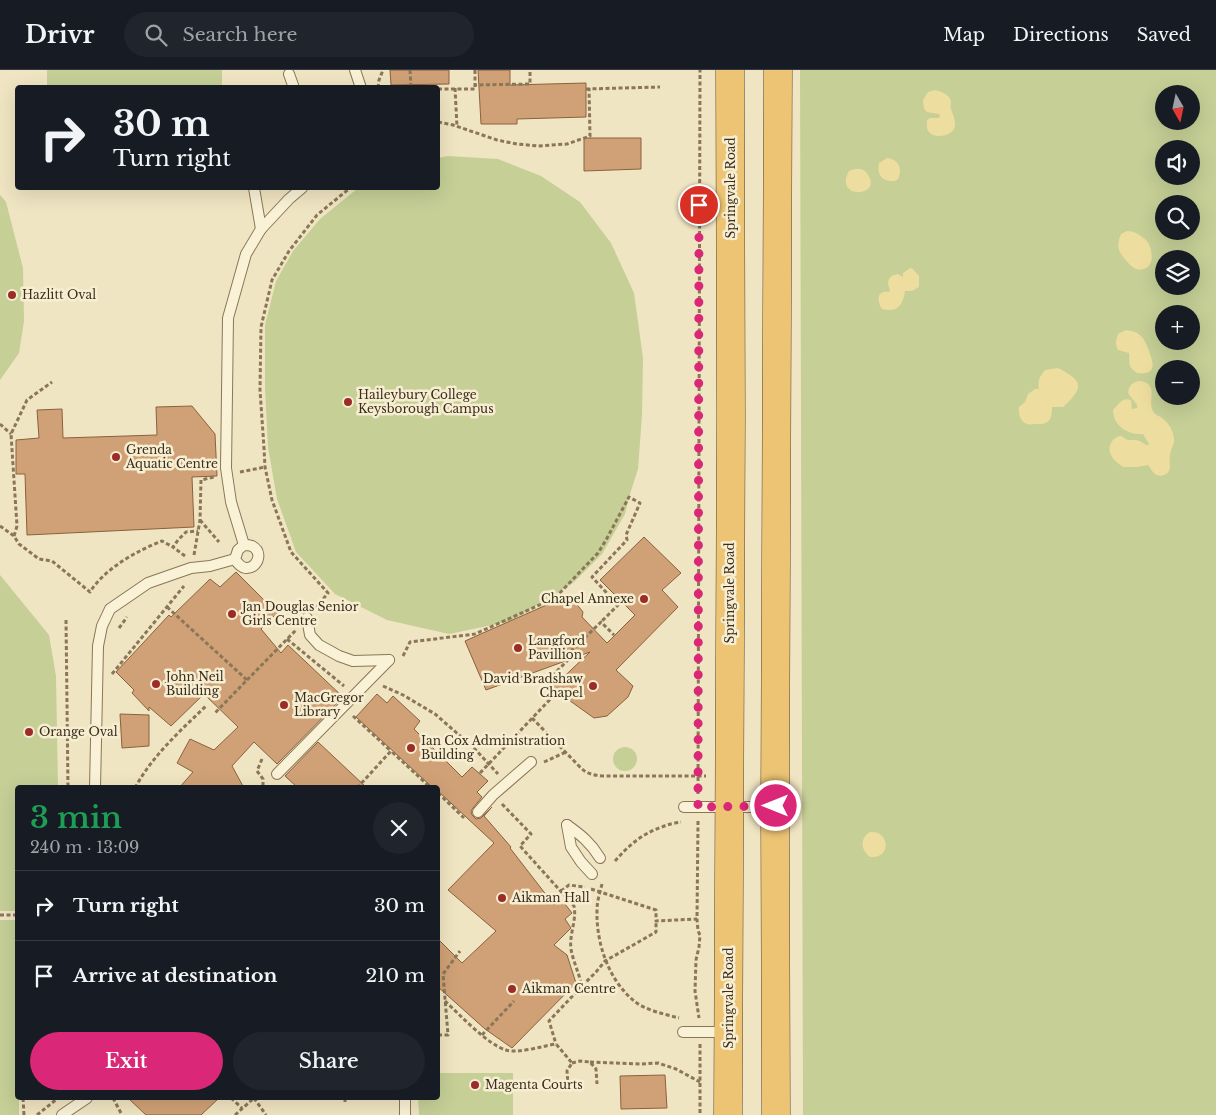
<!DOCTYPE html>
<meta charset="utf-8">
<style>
body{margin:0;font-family:"Libre Baskerville",serif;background:#20242c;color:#f1f3f6;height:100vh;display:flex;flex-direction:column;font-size:19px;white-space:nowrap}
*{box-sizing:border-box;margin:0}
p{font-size:16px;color:#9ea1a6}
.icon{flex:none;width:28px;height:28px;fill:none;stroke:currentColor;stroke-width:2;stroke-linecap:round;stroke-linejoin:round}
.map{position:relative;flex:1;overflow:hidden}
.panel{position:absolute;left:15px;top:715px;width:425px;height:315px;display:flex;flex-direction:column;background:#171b24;border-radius:5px;box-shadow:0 5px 20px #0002}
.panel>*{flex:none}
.guide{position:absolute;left:15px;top:15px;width:425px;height:105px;border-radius:5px;box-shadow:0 5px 20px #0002;background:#171b24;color:#f1f3f6;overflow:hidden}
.needle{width:32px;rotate:171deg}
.fabs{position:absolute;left:1155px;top:15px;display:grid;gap:10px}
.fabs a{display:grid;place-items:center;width:45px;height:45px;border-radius:50%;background:#171b24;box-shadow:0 5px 20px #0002;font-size:25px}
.pin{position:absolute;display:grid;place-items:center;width:42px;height:42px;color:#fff;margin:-21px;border:2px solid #fff;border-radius:50%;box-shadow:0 1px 5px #0007}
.me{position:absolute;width:55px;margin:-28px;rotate:270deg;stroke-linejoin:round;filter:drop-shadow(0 0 4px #0008)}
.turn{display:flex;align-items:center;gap:18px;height:105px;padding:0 15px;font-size:22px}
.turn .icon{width:65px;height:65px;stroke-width:2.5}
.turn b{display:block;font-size:35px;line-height:42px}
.round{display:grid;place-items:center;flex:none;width:52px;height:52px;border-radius:26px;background:#20242c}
.overview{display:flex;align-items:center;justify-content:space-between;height:85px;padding:0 15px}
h1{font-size:30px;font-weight:600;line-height:38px;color:#1e9e55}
.cta{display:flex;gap:10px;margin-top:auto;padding:10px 15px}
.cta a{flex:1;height:58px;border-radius:30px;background:#db2777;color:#fff;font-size:20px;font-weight:600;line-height:58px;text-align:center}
.cta a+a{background:#20242c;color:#f1f3f6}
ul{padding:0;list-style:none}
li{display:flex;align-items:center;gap:15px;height:70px;padding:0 15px;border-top:1px solid #363941}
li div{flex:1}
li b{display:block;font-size:19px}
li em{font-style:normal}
header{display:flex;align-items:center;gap:30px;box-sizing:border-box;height:70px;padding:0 25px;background:#171b24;border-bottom:1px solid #363941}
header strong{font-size:24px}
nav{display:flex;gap:28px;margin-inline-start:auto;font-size:18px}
.search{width:350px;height:45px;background:#20242c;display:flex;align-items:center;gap:12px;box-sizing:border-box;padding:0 18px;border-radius:28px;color:#9ea1a6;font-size:19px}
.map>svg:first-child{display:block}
.green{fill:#c5cf96;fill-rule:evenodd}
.sand{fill:#eddd9e}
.building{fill:#d0a176;stroke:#8b613d}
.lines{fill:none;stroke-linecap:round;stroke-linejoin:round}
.service-casing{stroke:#8b7658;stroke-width:12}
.trunk-casing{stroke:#58442d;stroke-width:29}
.path{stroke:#8b7658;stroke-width:3;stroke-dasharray:4 2.5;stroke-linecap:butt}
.service{stroke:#faf2d6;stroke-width:10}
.trunk{stroke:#ecc474;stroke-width:28}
.route{stroke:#db2777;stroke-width:9;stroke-dasharray:0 16.2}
.poi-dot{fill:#9c2c26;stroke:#f7eed2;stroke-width:2}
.labels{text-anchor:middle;stroke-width:5;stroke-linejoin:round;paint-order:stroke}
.street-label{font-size:12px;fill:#3a2d1d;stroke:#f7eed2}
.poi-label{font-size:12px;fill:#3a2d1d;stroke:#f7eed2;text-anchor:start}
</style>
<header>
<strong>Drivr</strong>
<div class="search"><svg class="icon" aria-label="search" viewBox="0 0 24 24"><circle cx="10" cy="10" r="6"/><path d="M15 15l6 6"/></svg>Search here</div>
<nav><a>Map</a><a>Directions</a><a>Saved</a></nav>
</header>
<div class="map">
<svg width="1216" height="1045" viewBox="0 0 1216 1045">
<rect width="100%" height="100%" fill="#f0e5c2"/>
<g class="green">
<rect x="47" y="0" width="175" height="17"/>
<path d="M 800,0 L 1216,0 L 1216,1045 L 803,1045 ZM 1164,24 L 1191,24 L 1191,51 L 1164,51 ZM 1164,79 L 1191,79 L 1191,106 L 1164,106 ZM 1164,134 L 1191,134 L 1191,161 L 1164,161 ZM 1164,189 L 1191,189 L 1191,216 L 1164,216 ZM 1164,244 L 1191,244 L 1191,271 L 1164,271 ZM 1164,299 L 1191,299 L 1191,326 L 1164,326 Z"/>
<polygon points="448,86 498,89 541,106 580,132 611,173 634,223 643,288 642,345 638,399 629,427 625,444 602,484 573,513 511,551 449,564 387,550 335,524 296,482 277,429 268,377 265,318 265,255 276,211 293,181 320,149 358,118 438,118 438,88"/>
<polygon points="0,125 6,132 23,198 24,251 19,283 0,310"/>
<polygon points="0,505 49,565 56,606 58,717 18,718 17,841 0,841"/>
<circle cx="625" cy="689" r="12"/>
<polygon points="0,850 16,850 18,1028 19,1028 19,1045 0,1045"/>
<polygon points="438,1003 513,1003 513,1045 419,1045 418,1028 438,1028"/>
</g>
<g class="sand">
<path d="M 935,20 C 942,22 949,24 951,31 C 951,34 950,37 951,39 C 953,45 957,52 954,59 C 951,66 934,69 929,62 C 926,59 927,54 927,50 L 930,48 L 939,48 L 940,46 L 939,44 L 927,42 L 924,39 L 923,30 L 928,22 Z"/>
<path d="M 887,88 C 895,89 900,93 900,101 C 900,104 899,107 898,109 C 895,112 893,111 890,111 C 880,110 877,102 879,93 Z"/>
<path d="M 855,99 C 861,99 865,99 868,105 C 883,127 833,130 849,101 Z"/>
<path d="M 1127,161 C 1134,161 1141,165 1147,171 C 1152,178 1155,194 1146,198 C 1136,203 1131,196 1124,188 C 1117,180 1117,174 1121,164 Z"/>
<path d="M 910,198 L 913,199 L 919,206 L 919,217 L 912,221 L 905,221 C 903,235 898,243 882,239 C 877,231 876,220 889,222 L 890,220 C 886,212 888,205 898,204 L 903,207 L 903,203 Z"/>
<path d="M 1126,260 C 1132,261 1137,262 1141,266 C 1146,271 1148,278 1150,284 C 1155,297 1154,305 1137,303 C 1127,296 1130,294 1129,283 L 1118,280 C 1115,274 1116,270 1118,264 Z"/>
<path d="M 1058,298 C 1084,311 1084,318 1063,337 L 1052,337 C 1052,341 1052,345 1050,349 C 1046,355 1041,354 1035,354 C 1032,354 1030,355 1027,354 C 1020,352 1018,343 1019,337 L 1025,332 L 1028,324 L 1035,319 L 1039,319 C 1037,311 1040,306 1045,300 Z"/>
<path d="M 1139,311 C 1160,313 1147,330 1153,341 C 1155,346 1159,345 1162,348 C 1168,352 1173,360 1174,368 C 1175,375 1170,379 1170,386 C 1169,391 1171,397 1169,401 C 1166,406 1159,407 1155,404 C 1152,402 1150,397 1148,395 L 1137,397 L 1123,397 C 1119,394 1113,390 1111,385 C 1107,377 1112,367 1121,366 L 1128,370 L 1136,370 L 1140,371 L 1146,375 L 1148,375 L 1149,374 L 1143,364 C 1128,365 1113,356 1113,340 C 1119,334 1122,327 1131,330 L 1132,339 L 1137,338 L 1137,335 L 1128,323 C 1129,315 1132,313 1139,311 Z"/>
<path d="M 870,762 C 890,760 892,789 870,787 C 861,780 859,769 870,762 Z"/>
</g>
<g class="building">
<polygon points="390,0 449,0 449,14 391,15"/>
<polygon points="478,0 510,0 510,15 586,13 586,47 517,49 517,54 481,54"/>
<polygon points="584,68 641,68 641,99 584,101"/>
<polygon points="192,336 215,364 217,406 192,407 194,457 27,465 25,404 16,404 16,370 39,368 37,340 62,339 63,368 157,365 156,337"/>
<polygon points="644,467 681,503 662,520 678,537 616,600 633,616 628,627 607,646 594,648 552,618 590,582 486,620 465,571 569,525 583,542 582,547 607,573 635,545 600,510"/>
<polygon points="236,502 277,543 261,559 281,583 288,575 343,627 277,694 254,672 232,696 244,718 179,718 193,702 177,693 190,669 214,680 238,657 204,624 171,656 149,637 149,641 132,623 134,620 116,602 169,545 171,547 210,509 220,517"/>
<polygon points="377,624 387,633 393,626 420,651 414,659 462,707 472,697 488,711 477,722 482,727 473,738 471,741 472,745 476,749 481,748 492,737 484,746 511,777 510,778 554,835 561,829 572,843 565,849 571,858 554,875 567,885 576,913 512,978 485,959 438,917 438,869 462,893 496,861 448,820 494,773 438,721 438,718 433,718 356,647"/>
<polygon points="120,644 149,645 149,676 122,678"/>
<polygon points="318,672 367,718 298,718 285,706"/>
<polygon points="665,1005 667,1038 621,1039 620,1006"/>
<polygon points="128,1028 219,1028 201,1045 146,1045"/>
</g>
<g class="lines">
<g class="service-casing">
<g id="service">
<polyline points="355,0 361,18"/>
<polyline points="289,4 294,18"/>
<polyline points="254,118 261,159"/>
<polyline points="244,475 231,432 226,398 228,248 246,184 261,159 289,129 302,118"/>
<path d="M 244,475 C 246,475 249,475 252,476 C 269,485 248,512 235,489 L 238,480 Z"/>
<polyline points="307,548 310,565 319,575 339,586 353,591 389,590"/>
<polyline points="277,704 389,590"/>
<polyline points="95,718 98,576 102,556 110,539 148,513 191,498 210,496 235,489"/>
<polyline points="684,737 774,737"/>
<polyline points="478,742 493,725 531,692"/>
<polyline points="567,755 571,777 581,792 592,804"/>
<path d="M 567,755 C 581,765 591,773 600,788"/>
<polyline points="683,962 728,962"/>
<polyline points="405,1028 405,1045"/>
<polyline points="62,1045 87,1028"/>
</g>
</g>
<g class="trunk-casing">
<g id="trunk">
<polyline points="728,1045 731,346 730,0"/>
<polyline points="776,1045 775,737 778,0"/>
</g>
</g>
<g class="path">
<polyline points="410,0 411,18"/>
<polyline points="475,0 475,15 530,14 530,0"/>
<polyline points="378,18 379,10 383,0"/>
<polyline points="455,18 457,57"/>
<polyline points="438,19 475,19 475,15"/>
<polyline points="586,19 660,17"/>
<polyline points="438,52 453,55 497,70 517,74 538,76 567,74 590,66 589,18"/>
<polyline points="0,354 11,364"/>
<polyline points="240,402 265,397"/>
<polyline points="200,450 219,472"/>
<path d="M 0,456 L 14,466 L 19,474 L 39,489 L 52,491 L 90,522 C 104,499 138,480 162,471 L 173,477"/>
<polyline points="14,466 17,456 11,364 27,330 52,312"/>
<polyline points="194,485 200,450 201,410 214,407"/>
<polyline points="185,486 173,477 178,470 186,462 198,461"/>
<polyline points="167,537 247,610 215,643"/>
<polyline points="315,539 328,523 291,482 272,430 265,397 264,378 260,320 261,257 272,210 289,181 317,145 350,118"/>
<polyline points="66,550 68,718"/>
<polyline points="119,558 127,547"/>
<polyline points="287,569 344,616"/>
<polyline points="403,586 410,572 475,564 555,528 598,483 606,470 629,427 640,433 626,465 627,470 592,507 618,535 601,552"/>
<polyline points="112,604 184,516"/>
<polyline points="247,610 296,560"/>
<polyline points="383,616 403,625 435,644 474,678 498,704"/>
<polyline points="554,626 545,613 572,586 571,581 601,552 614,565"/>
<polyline points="353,646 391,681"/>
<path d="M 532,648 L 579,696 C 586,704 593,705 603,706 L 706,706"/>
<polyline points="262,689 257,701 263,709 263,718"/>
<polyline points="544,692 566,682"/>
<polyline points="480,703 558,621"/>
<path d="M 135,718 C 152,686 181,660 207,635"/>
<polyline points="357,718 391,681 431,718"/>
<polyline points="438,723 464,748"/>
<polyline points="698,724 700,0"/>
<path d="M 502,734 L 531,764 L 520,776 L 574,836 C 577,850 569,864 571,879 C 573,891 579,903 582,916 L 549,951 L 556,974"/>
<polyline points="698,751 697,849 698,861 700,865 699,877 696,890 695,921 699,948"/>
<path d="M 615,791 C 628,776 643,763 662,757 C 668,754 675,753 681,752"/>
<path d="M 602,814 C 600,822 597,831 597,840 C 596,872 608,909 633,930 C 644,940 664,944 679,948"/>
<polyline points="591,819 656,840 656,851 697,849"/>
<polyline points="561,821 569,815 585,817"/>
<polyline points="0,845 18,845"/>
<polyline points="582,916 596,902 605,891 656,862 656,851"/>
<path d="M 445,931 C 460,945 488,975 506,980 C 517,984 543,976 556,974 L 572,993 L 567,1001 L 568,1015"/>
<polyline points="438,965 448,965 443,904 460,881"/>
<polyline points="482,965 514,931"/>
<polyline points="700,974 700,1045"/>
<polyline points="590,992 641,994 658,993 676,999 700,1012"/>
<polyline points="572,993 580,991 590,992 596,999 597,1014"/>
<polyline points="23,1028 24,1045"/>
<polyline points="113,1028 122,1045"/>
<polyline points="231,1028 242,1038"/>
<polyline points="254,1028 266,1045"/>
<polyline points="345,1028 345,1033"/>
<polyline points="37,1045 58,1028"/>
<polyline points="235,1045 254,1028"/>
</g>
<use href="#service" class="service"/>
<use href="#trunk" class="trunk"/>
</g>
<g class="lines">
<polyline class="route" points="699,135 698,737 776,736"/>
</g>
<g class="poi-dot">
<circle cx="12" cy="225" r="5"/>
<circle cx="348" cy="332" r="5"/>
<circle cx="116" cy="387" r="5"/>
<circle cx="644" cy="529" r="5"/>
<circle cx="232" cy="544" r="5"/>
<circle cx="518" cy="578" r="5"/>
<circle cx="156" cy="614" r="5"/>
<circle cx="593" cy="616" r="5"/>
<circle cx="284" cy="635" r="5"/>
<circle cx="29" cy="662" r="5"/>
<circle cx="411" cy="678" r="5"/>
<circle cx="502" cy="828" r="5"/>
<circle cx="512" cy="919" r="5"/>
<circle cx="475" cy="1015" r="5"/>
</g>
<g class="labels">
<g class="street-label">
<text transform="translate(731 118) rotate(-90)" y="4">Springvale Road</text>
<text transform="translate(730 523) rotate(-90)" y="4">Springvale Road</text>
<text transform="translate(729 928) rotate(-90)" y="4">Springvale Road</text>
</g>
<g class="poi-label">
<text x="22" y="229">Hazlitt Oval</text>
<text x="358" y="329">Haileybury College<tspan x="358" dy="14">Keysborough Campus</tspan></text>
<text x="126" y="384">Grenda<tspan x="126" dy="14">Aquatic Centre</tspan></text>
<text x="634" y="533" text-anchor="end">Chapel Annexe</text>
<text x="242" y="541">Jan Douglas Senior<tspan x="242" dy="14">Girls Centre</tspan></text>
<text x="528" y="575">Langford<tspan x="528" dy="14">Pavillion</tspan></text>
<text x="166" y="611">John Neil<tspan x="166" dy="14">Building</tspan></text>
<text x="583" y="613" text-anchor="end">David Bradshaw<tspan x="583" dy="14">Chapel</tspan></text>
<text x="294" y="632">MacGregor<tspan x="294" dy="14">Library</tspan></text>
<text x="39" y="666">Orange Oval</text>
<text x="421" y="675">Ian Cox Administration<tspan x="421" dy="14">Building</tspan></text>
<text x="512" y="832">Aikman Hall</text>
<text x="522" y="923">Aikman Centre</text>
<text x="485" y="1019">Magenta Courts</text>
</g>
</g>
</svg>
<div class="fabs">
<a><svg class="needle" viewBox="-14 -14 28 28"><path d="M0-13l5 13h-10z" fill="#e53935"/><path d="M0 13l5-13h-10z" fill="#9ea1a6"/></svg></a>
<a><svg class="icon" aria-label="sound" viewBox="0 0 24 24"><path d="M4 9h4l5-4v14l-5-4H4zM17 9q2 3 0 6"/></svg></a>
<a><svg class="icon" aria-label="search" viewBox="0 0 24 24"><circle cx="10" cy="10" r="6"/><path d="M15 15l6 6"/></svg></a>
<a><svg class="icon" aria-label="layers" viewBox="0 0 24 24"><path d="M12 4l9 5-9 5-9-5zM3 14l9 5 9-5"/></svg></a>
<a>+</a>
<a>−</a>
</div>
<div class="pin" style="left:699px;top:135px;background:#d93025"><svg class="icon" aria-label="arrive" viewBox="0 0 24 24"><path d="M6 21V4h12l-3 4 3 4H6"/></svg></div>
<svg class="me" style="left:776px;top:736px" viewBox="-20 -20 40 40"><circle r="17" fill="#db2777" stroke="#fff" stroke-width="3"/><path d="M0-11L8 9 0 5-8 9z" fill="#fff"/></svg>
<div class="guide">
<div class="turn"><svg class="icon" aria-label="right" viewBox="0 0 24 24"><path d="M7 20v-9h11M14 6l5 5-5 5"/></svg><div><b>30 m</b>Turn right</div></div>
</div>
<section class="panel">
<div class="overview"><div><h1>3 min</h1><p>240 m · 13:09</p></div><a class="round"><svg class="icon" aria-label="close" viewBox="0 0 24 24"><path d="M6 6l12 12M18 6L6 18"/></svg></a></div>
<ul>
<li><svg class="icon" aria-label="right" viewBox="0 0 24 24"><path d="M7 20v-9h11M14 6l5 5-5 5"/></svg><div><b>Turn right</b></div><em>30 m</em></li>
<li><svg class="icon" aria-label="arrive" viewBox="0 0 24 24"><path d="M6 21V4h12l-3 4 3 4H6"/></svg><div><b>Arrive at destination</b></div><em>210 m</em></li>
</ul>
<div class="cta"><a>Exit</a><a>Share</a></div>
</section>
</div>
